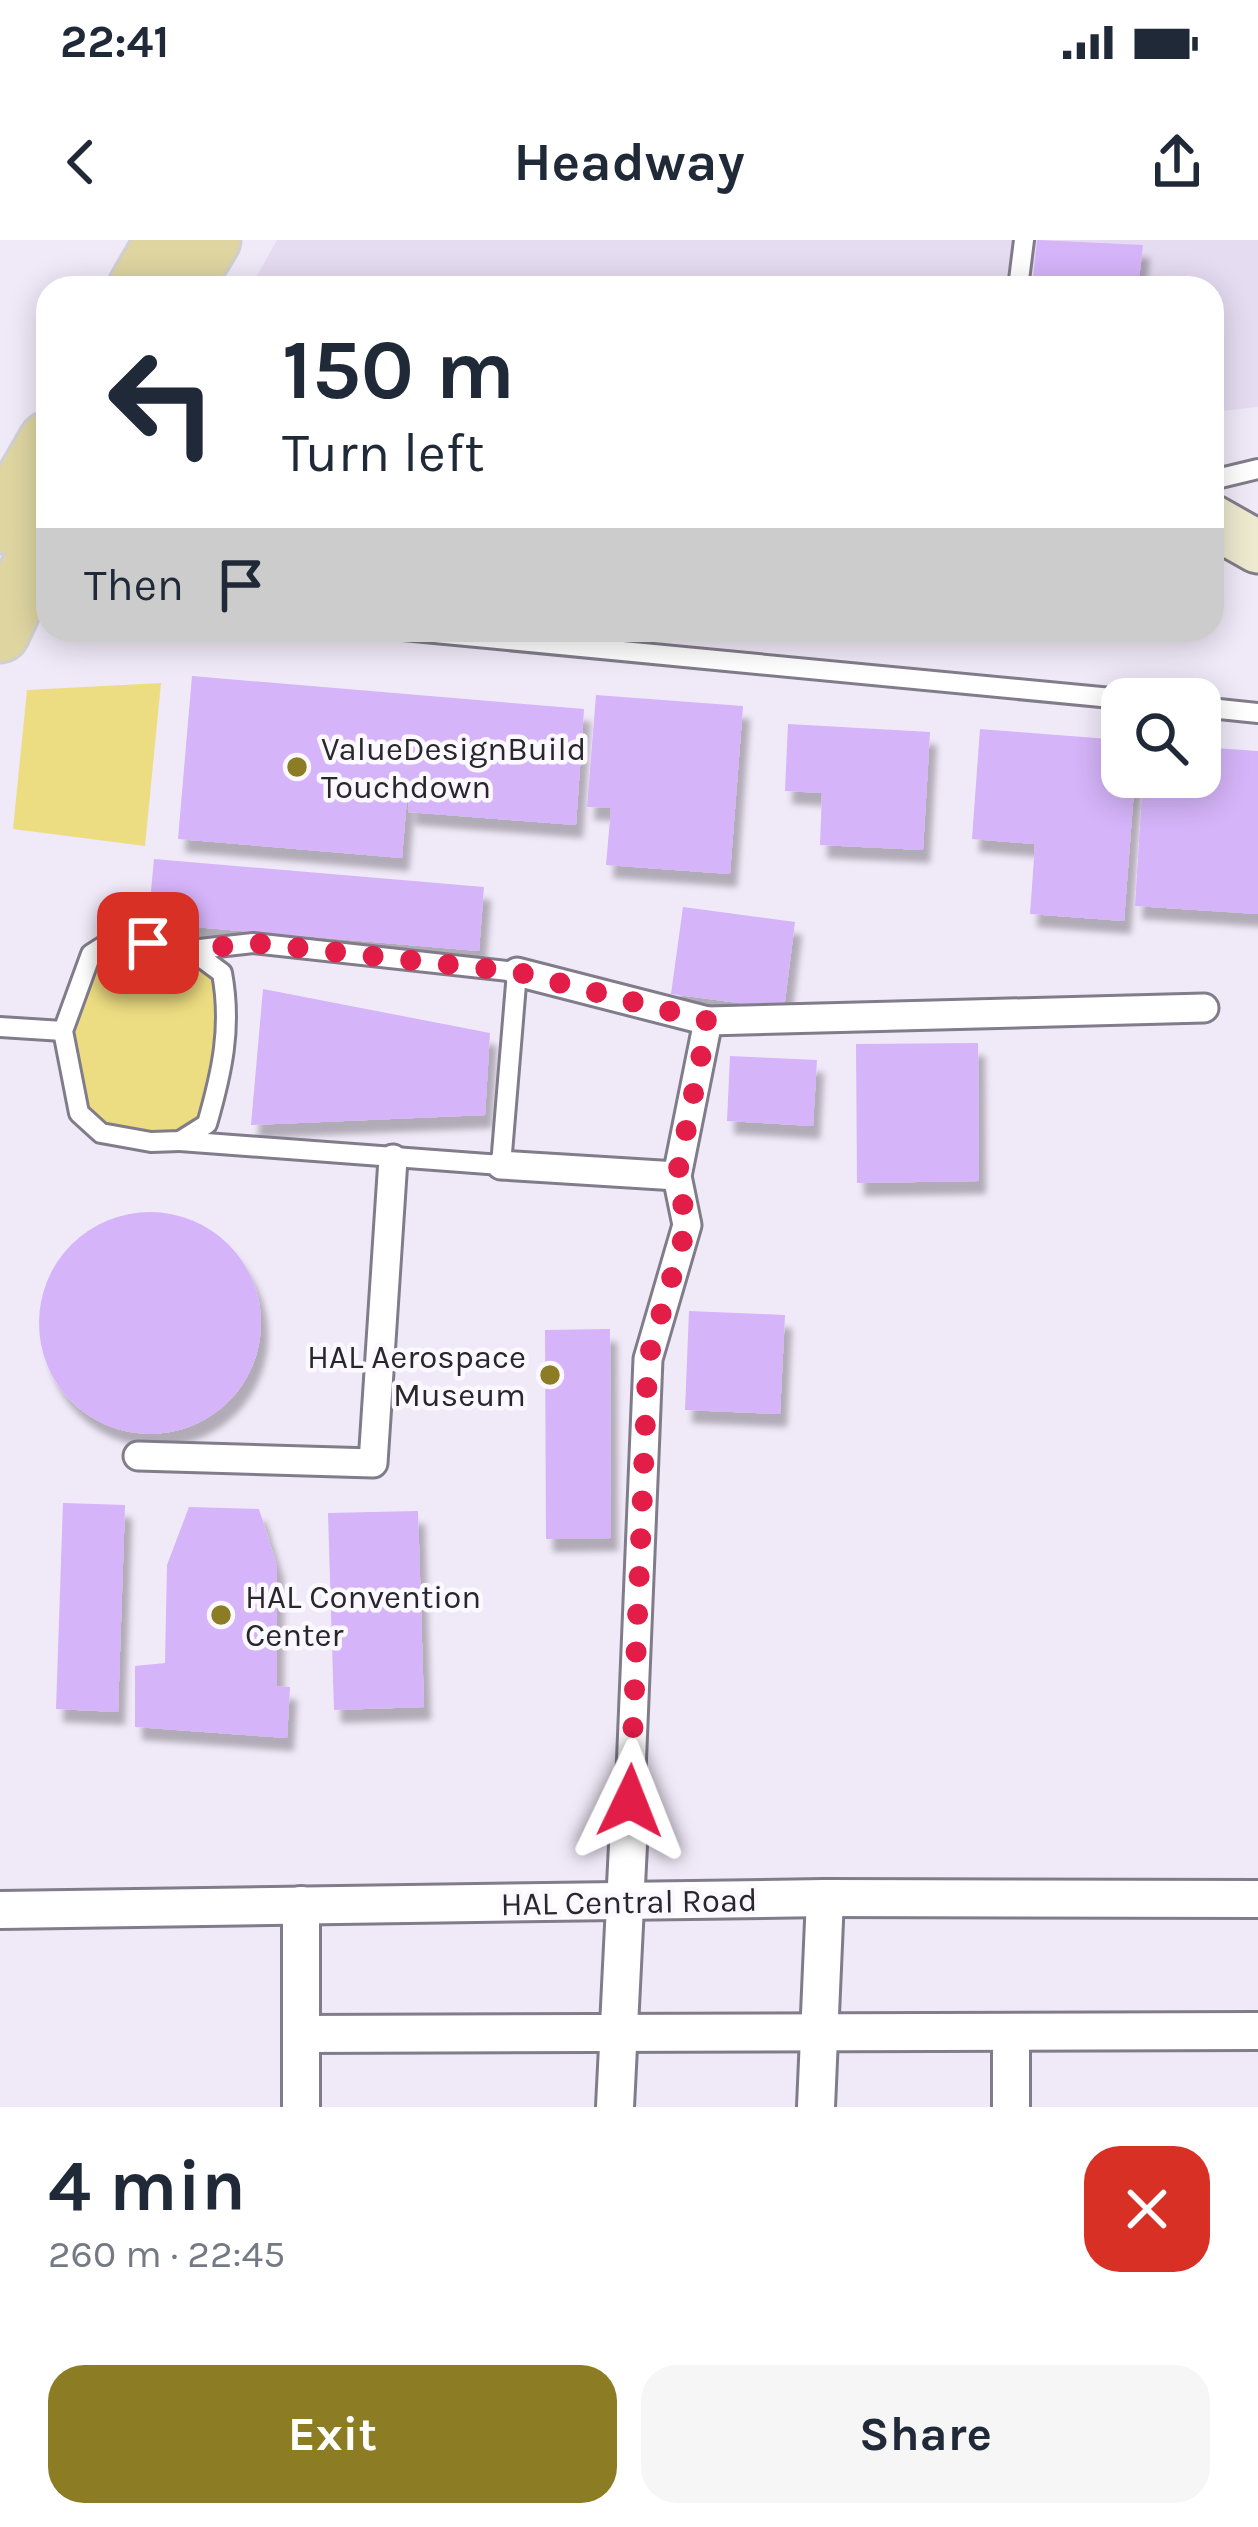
<!DOCTYPE html>
<meta charset="utf-8">
<style>
body{margin:0;font-family:Karla,sans-serif;background:#f6f6f7;color:#1f2937;height:100vh;display:flex;flex-direction:column;font-size:45px;white-space:nowrap}
*{box-sizing:border-box;margin:0}
p{font-size:39px;color:#747a83}
.icon{flex:none;width:66px;height:66px;fill:none;stroke:currentColor;stroke-width:2;stroke-linecap:round;stroke-linejoin:round}
.map{position:relative;height:1867px;overflow:hidden}
.details{display:flex;flex-direction:column;background:#fff;flex:1}
.details>*{flex:none}
.hud{position:absolute;left:36px;top:36px;width:1188px;height:366px;border-radius:36px;box-shadow:0 6px 30px #0003;background:#fff;color:#1f2937;overflow:hidden}
.fabs{position:absolute;left:1101px;top:438px;display:grid;gap:24px}
.fabs a{display:grid;place-items:center;width:120px;height:120px;border-radius:24px;background:#fff;box-shadow:0 6px 30px #0003;font-size:60px}
.pin{position:absolute;display:grid;place-items:center;width:102px;height:102px;color:#fff;margin:-51px;border-radius:24px;box-shadow:0 6px 18px #0006}
.me{position:absolute;width:132px;margin:-66px;rotate:2deg;stroke-linejoin:round;filter:drop-shadow(0 0 9px #0008)}
.turn{display:flex;align-items:center;gap:42px;height:252px;padding:0 48px;font-size:54px}
.turn .icon{width:156px;height:156px;stroke-width:2.5}
.turn b{display:block;font-size:84px;line-height:102px}
.then{display:flex;align-items:center;height:114px;padding:0 48px;background:#0003;gap:24px;font-size:45px}
.round{display:grid;place-items:center;flex:none;width:126px;height:126px;border-radius:36px;background:#f6f6f7}
.head{display:flex;align-items:center;justify-content:space-between;height:204px;padding:0 48px}
h1{font-size:72px;font-weight:700;line-height:90px}
.cta{display:flex;gap:24px;margin-top:auto;padding:24px 48px}
.cta a{flex:1;height:138px;border-radius:36px;background:#8c7d24;color:#fff;font-size:48px;font-weight:700;line-height:138px;text-align:center}
.cta a+a{background:#f6f6f7;color:#1f2937}
.status{display:flex;justify-content:space-between;align-items:center;height:84px;padding:0 60px;background:#fff;direction:ltr}
.status svg{height:33px;fill:currentColor}
header{display:flex;justify-content:space-between;align-items:center;height:156px;padding:0 48px;background:#fff;font-size:54px;font-weight:700}
.map>svg:first-child{display:block}
.built{fill:#e6dcf2}
.green{fill:#eddd82}
.building{fill:#d5b4f9;filter:url(#shadow)}
.lines{fill:none;stroke-linecap:round;stroke-linejoin:round}
.service-casing{stroke:#817c89;stroke-width:24}
.pedestrian-casing{stroke:#817c89;stroke-width:33}
.minor-casing{stroke:#817c89;stroke-width:42}
.secondary-casing{stroke:#817c89;stroke-width:57}
.primary-casing{stroke:#d0cfd1;stroke-width:63}
.service{stroke:#fff;stroke-width:18}
.pedestrian{stroke:#fff;stroke-width:27}
.minor{stroke:#fff;stroke-width:36}
.secondary{stroke:#eeead0;stroke-width:51}
.primary{stroke:#ded5a1;stroke-width:57}
.route{stroke:#e11d48;stroke-width:21;stroke-dasharray:0 37.8}
.poi-dot{fill:#8c7d24;stroke:#fbf9ff;stroke-width:4.5}
.labels{text-anchor:middle;stroke-width:9;stroke-linejoin:round;paint-order:stroke}
.poi-label{font-size:33px;fill:#29272c;stroke:#fbf9ff;text-anchor:start}
.street-label{font-size:33px;fill:#29272c;stroke:#fbf9ff}
</style>
<div class="status"><b>22:41</b><svg viewBox="0 0 49 12"><path d="M0 12V9h3v3zM5 12V6h3v6zM10 12V3h3v9zM15 12V0h3v12zM26 1h20v11H26zM47 4h2v5h-2z"/></svg></div>
<header><svg class="icon" aria-label="back" viewBox="0 0 24 24"><path d="M15 5l-7 7 7 7"/></svg>Headway<svg class="icon" aria-label="share" viewBox="0 0 24 24"><path d="M12 15V3M7 8l5-5 5 5M5 13v7h14v-7"/></svg></header>
<div class="map">
<svg width="1258" height="1867" viewBox="0 0 1258 1867">
<defs>
<filter id="shadow"><feDropShadow dx="7" dy="13" stdDeviation="3" flood-color="#0004"/></filter>
</defs>
<rect width="100%" height="100%" fill="#f0e9f8"/>
<polygon class="built" points="277,0 1258,0 1258,167 1212,172 1212,48 250,48"/>
<g class="green">
<polygon points="161,443 145,606 13,589 27,450"/>
<path d="M 116,708 L 188,717 L 215,738 C 221,778 224,873 180,892 C 167,897 148,893 135,890 C 117,887 95,886 86,868 C 61,823 73,736 116,708 Z"/>
</g>
<g class="building">
<polygon points="1037,0 1143,5 1138,48 1032,48"/>
<polygon points="192,436 584,469 576,585 408,572 411,510 402,618 178,599"/>
<polygon points="596,455 743,466 730,634 606,625 611,568 587,567"/>
<polygon points="788,484 930,492 923,610 820,605 822,553 785,551"/>
<polygon points="980,489 1122,500 1122,537 1135,537 1124,681 1030,674 1035,604 972,599"/>
<polygon points="1200,507 1258,511 1258,674 1135,666 1143,537 1200,537"/>
<polygon points="154,619 484,647 479,711 148,683"/>
<polygon points="683,667 795,682 784,769 671,754"/>
<polygon points="263,749 490,793 485,875 251,885"/>
<polygon points="978,803 979,941 857,943 856,804"/>
<polygon points="730,816 817,820 813,886 727,881"/>
<circle cx="150" cy="1083" r="111"/>
<polygon points="689,1071 785,1075 780,1174 685,1170"/>
<polygon points="610,1089 611,1298 546,1299 545,1090"/>
<polygon points="63,1263 125,1265 118,1472 56,1469"/>
<polygon points="189,1267 259,1269 277,1326 277,1446 290,1447 287,1498 135,1487 135,1426 165,1423 167,1325"/>
<polygon points="418,1271 424,1467 334,1470 328,1273"/>
</g>
<g class="lines">
<g class="service-casing">
<g id="service">
<polyline points="1018,48 1024,0"/>
<polyline points="1212,240 1258,229"/>
<polyline points="403,390 1122,459"/>
<polyline points="1200,467 1258,473"/>
<path d="M 113,700 L 191,710 L 222,733 C 232,787 222,832 207,884 L 180,901 L 151,902 L 101,893 L 79,873 L 63,791 L 91,714 Z"/>
<polyline points="0,787 63,791"/>
<polyline points="180,901 501,925 517,732 253,703 191,710"/>
</g>
</g>
<g class="pedestrian-casing">
<g id="pedestrian">
<polyline points="517,732 708,781 677,936 687,985 648,1119 628,1605"/>
<polyline points="708,781 1204,768"/>
<polyline points="501,925 677,936"/>
<polyline points="138,1216 373,1223 393,919"/>
</g>
</g>
<g class="minor-casing">
<g id="minor">
<polyline points="0,1670 825,1658 1258,1659"/>
<polyline points="1011,1792 1011,1867"/>
<polyline points="301,1794 1258,1791"/>
<polyline points="301,1867 301,1665"/>
<polyline points="615,1867 628,1605"/>
<polyline points="816,1867 825,1658"/>
</g>
</g>
<g class="secondary-casing">
<polyline id="secondary" points="1212,281 1258,307"/>
</g>
<g class="primary-casing">
<g id="primary">
<polyline points="137,48 165,0"/>
<polyline points="182,48 211,0"/>
<polyline points="0,284 48,201"/>
<polyline points="0,393 48,290"/>
</g>
</g>
<use href="#service" class="service"/>
<use href="#pedestrian" class="pedestrian"/>
<use href="#minor" class="minor"/>
<use href="#secondary" class="secondary"/>
<use href="#primary" class="primary"/>
</g>
<g class="lines">
<polyline class="route" points="148,703 190,710 254,703 517,732 708,781 677,936 687,985 648,1119 630,1561"/>
</g>
<g class="poi-dot">
<circle cx="297" cy="527" r="12"/>
<circle cx="550" cy="1135" r="12"/>
<circle cx="221" cy="1375" r="12"/>
</g>
<g class="labels">
<g class="poi-label">
<text x="321" y="520">ValueDesignBuild<tspan x="321" dy="38">Touchdown</tspan></text>
<text x="526" y="1128" text-anchor="end">HAL Aerospace<tspan x="526" dy="38">Museum</tspan></text>
<text x="245" y="1368">HAL Convention<tspan x="245" dy="38">Center</tspan></text>
</g>
<g class="street-label">
<text transform="translate(629 1661) rotate(-1)" y="12">HAL Central Road</text>
</g>
</g>
</svg>
<div class="fabs">
<a><svg class="icon" aria-label="search" viewBox="0 0 24 24"><circle cx="10" cy="10" r="6"/><path d="M15 15l6 6"/></svg></a>
</div>
<div class="pin" style="left:148px;top:703px;background:#d93025"><svg class="icon" aria-label="arrive" viewBox="0 0 24 24"><path d="M6 21V4h12l-3 4 3 4H6"/></svg></div>
<svg class="me" style="left:630px;top:1561px" viewBox="-20 -20 40 40"><path d="M0-17L14 15 0 8-14 15z" fill="#e11d48" stroke="#fff" stroke-width="4"/></svg>
<div class="hud">
<div class="turn"><svg class="icon" aria-label="left" viewBox="0 0 24 24"><path d="M17 20v-9H6M10 6l-5 5 5 5"/></svg><div><b>150 m</b>Turn left</div></div>
<div class="then">Then<svg class="icon" aria-label="arrive" viewBox="0 0 24 24"><path d="M6 21V4h12l-3 4 3 4H6"/></svg></div>
</div>
</div>
<section class="details">
<div class="head"><div><h1>4 min</h1><p>260 m · 22:45</p></div><a class="round" style="background:#d93025;color:#fff"><svg class="icon" aria-label="close" viewBox="0 0 24 24"><path d="M6 6l12 12M18 6L6 18"/></svg></a></div>
<div class="cta"><a>Exit</a><a>Share</a></div>
</section>
